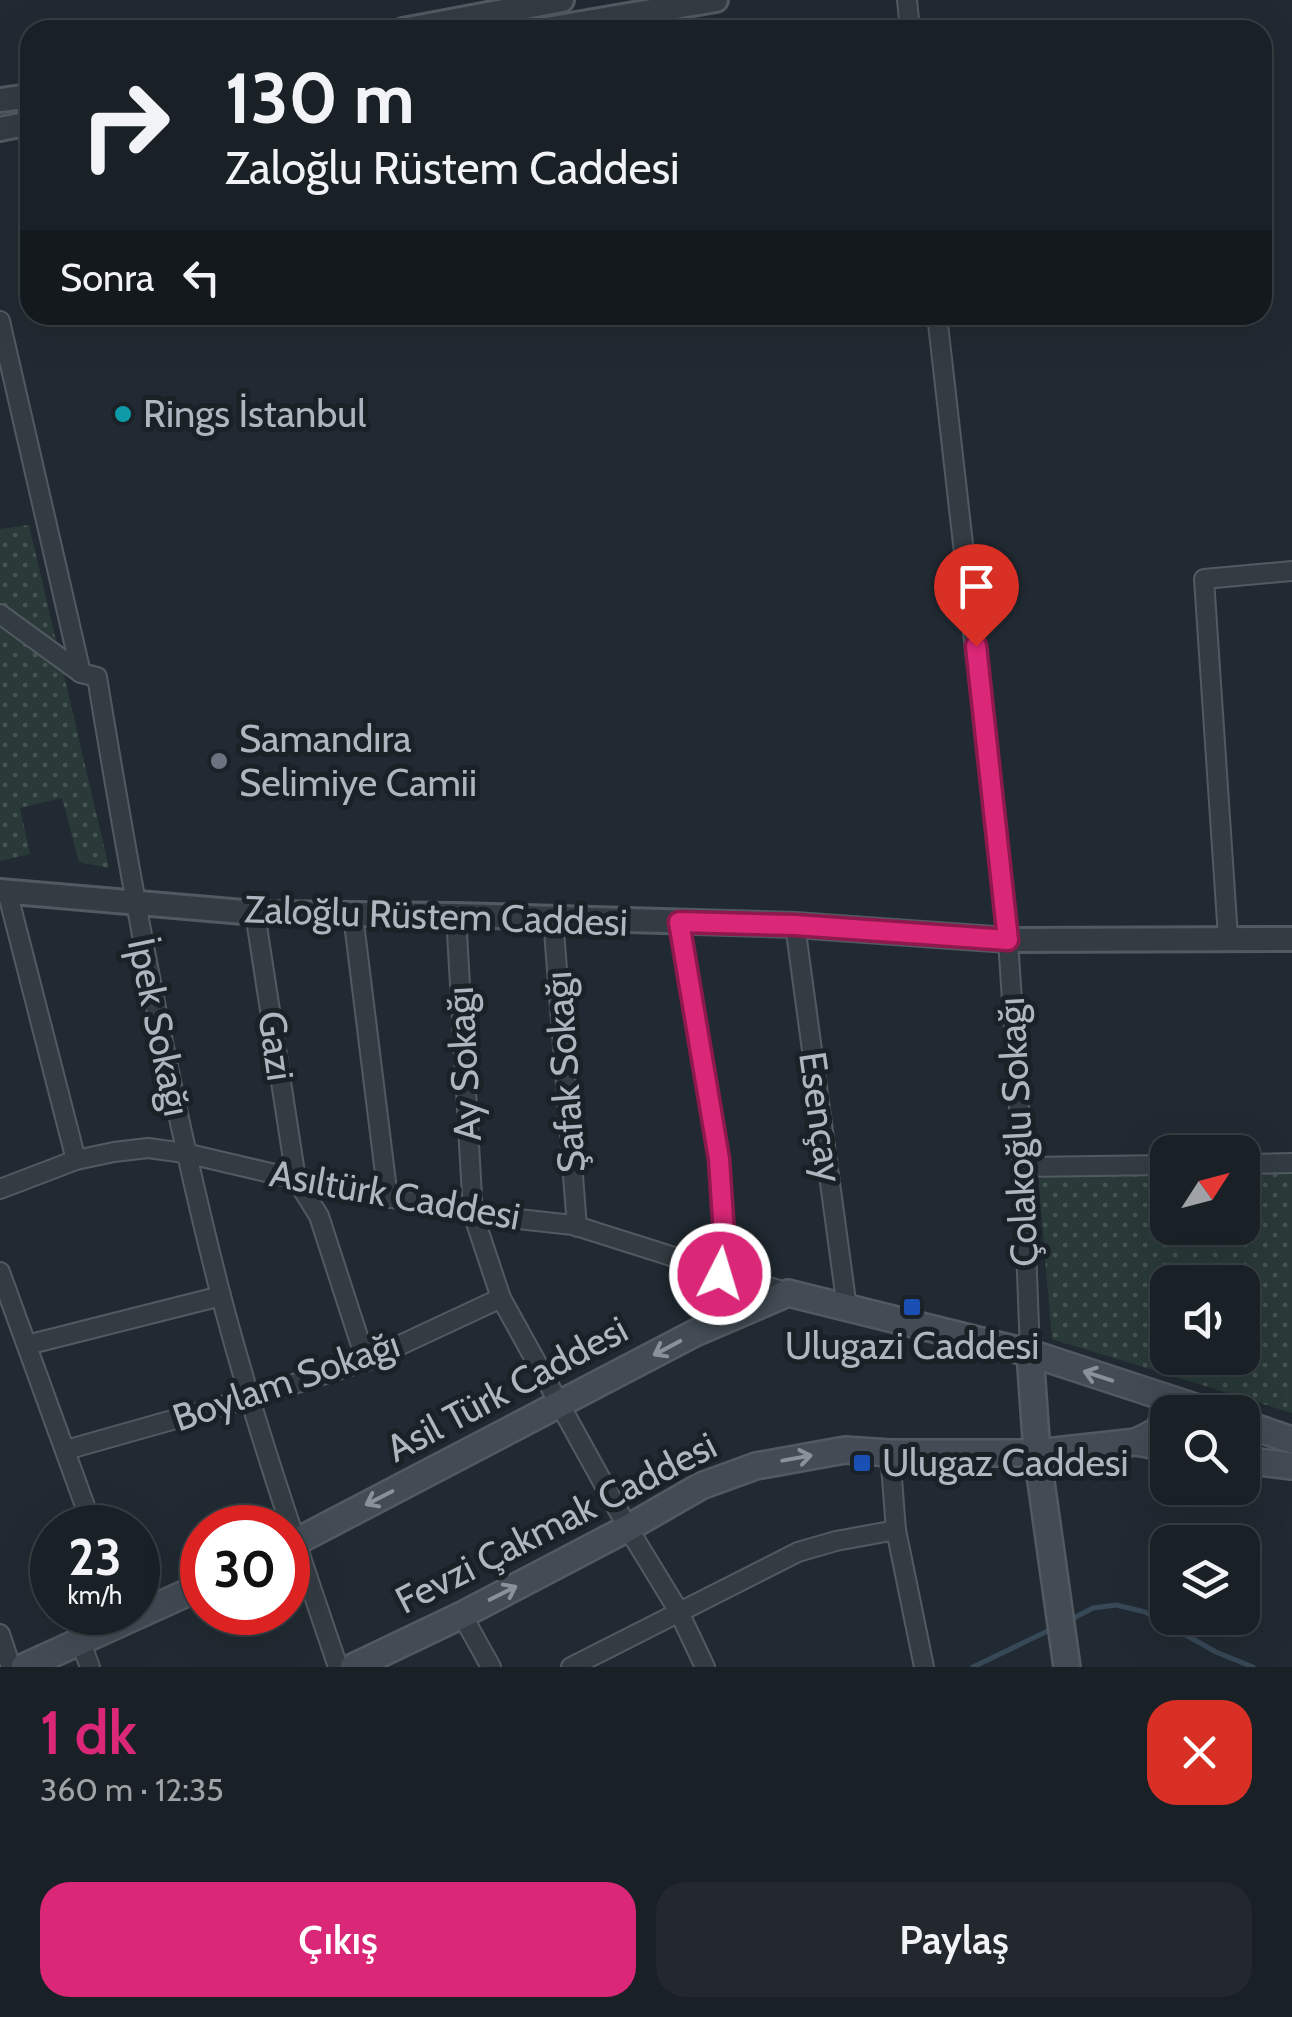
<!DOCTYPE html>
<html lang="tr">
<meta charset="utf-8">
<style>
body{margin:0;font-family:Cabin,sans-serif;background:#22282e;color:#f1f3f6;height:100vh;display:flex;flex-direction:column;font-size:38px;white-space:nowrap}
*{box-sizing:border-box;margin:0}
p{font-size:32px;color:#9fa3a7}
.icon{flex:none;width:55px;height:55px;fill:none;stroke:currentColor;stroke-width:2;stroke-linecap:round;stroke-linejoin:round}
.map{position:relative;height:1667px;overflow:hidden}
.sheet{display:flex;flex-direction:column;background:#192026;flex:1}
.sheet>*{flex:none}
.hud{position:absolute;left:20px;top:20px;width:1252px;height:305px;border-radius:30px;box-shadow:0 10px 40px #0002,0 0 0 2px #373e43;background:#192026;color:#f1f3f6;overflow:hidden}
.needle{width:65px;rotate:54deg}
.controls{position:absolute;left:1150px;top:1135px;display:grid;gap:20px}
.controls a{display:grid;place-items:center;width:110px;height:110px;border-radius:20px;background:#192026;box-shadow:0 10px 40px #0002,0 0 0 2px #373e43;font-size:50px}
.speed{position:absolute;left:30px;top:1505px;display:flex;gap:20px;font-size:50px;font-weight:700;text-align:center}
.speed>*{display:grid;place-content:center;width:130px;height:130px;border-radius:50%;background:#192026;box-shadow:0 10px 40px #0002,0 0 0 2px #373e43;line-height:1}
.speed small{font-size:25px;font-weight:400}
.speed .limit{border:15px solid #d22;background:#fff;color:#111}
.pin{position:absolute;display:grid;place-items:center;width:85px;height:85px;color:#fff;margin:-102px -42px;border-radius:50% 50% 50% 0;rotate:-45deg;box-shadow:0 0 10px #0007}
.pin .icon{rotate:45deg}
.me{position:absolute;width:110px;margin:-55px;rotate:5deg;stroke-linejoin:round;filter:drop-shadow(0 0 8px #0008)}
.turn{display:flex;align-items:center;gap:35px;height:210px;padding:0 40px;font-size:45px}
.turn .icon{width:130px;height:130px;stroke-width:2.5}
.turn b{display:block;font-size:70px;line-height:85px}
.then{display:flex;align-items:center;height:95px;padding:0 40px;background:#0003;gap:20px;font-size:38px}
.round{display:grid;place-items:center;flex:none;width:105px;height:105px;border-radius:30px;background:#22282e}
.overview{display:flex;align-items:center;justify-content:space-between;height:170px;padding:0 40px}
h1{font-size:60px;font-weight:600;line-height:75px;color:#db2777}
.primary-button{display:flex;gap:20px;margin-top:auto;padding:20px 40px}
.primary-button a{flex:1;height:115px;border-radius:30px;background:#db2777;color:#fff;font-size:40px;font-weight:600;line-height:115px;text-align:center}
.primary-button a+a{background:#22282e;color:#f1f3f6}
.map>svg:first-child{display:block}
.grass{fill:url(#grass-dots);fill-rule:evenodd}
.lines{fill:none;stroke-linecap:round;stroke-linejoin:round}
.stream{stroke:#374857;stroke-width:5}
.minor-casing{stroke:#525a61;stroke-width:22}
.tertiary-casing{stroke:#525a61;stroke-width:28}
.secondary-casing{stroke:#525a61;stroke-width:30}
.minor{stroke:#343c43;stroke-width:18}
.tertiary{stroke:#343c43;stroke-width:22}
.secondary{stroke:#434c55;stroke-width:25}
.oneway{stroke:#89929b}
.route-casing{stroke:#8e194d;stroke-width:25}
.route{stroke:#db2777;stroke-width:18}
.culture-dot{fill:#0f9aa8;stroke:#1a2127;stroke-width:4}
.worship-dot{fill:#6b7280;stroke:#1a2127;stroke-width:4}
.transit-dot{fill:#1a4fb4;stroke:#1a2127;stroke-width:4}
.labels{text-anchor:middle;stroke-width:10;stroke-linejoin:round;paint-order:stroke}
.poi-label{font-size:38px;fill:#aeb7c0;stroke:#1a2127;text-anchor:start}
.street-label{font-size:38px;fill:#aeb7c0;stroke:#1a2127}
</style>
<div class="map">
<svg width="1292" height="1667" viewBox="0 0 1292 1667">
<defs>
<pattern id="grass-dots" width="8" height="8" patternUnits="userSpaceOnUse" patternTransform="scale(2.5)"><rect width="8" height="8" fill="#293a38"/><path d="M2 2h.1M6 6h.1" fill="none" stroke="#465453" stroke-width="1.8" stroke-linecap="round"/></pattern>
</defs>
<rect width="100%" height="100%" fill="#212a32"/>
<g class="grass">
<polygon points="29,525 109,868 79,862 62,798 20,808 30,854 0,861 0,529"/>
<path d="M 1243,1173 L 1292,1173 L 1292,1413 L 1052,1339 L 1038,1175 L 1167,1174 L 1168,1228 L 1242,1228 ZM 1168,1282 L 1242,1282 L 1242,1358 L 1168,1358 Z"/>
</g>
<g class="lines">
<g class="stream">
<polyline points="1070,1620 1093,1608 1116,1605 1145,1612 1216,1652 1253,1667"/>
<polyline points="973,1667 1052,1629"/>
</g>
<g class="minor-casing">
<g id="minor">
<polyline points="907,0 910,30"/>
<polyline points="937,315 1008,940 1023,1167 1030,1353"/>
<path d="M 0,321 L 81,673 L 97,677 C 131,884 168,1089 220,1292 C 253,1419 296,1543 338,1667"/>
<polyline points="0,614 81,673"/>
<polyline points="7,891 76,1160"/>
<polyline points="255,913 296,1179 319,1216 366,1361"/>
<polyline points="353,915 388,1198"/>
<polyline points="456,915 473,1214 501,1298 628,1528 678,1610 705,1667"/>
<polyline points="553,918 577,1227"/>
<polyline points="679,922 719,1159 724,1234 720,1274"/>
<polyline points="795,925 847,1308"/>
<polyline points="1228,937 1204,579 1292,571"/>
<polyline points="1242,1164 1292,1163"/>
<polyline points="1023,1167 1168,1165"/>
<polyline points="0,1189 76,1160 114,1152 148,1148 185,1153 296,1179 473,1214 573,1225 788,1293"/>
<polyline points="0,1272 93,1528"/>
<polyline points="27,1345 221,1296"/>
<polyline points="66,1450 250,1398 366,1361 501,1298"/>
<polyline points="890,1453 896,1530 924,1667"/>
<polyline points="462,1615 491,1667"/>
<polyline points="0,1634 11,1667"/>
<polyline points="81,1643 90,1667"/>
<polyline points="571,1667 798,1552 836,1541 896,1530"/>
</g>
</g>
<g class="tertiary-casing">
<g id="tertiary">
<polyline points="403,30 562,0"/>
<polyline points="541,30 716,0"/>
<polyline points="0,100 30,96"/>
<polyline points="0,129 30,123"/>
<polyline points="0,891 255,913 456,915 795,925 1008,940 1292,939"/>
</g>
</g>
<g class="secondary-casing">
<g id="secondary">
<polyline points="1030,1353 1037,1453 1067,1667"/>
<polyline points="1242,1423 1292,1440"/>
<polyline points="1136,1442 1158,1431 1166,1413 1167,1399"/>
<polyline points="1242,1460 1292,1466"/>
<polyline points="288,1546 695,1333 788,1293 1030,1353 1210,1412"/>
<polyline points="24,1667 202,1586"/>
<polyline points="353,1667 462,1615 628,1528 701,1486 756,1466 845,1450 890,1453 1037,1453 1136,1442 1168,1448"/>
</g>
</g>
<use href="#minor" class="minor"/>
<use href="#tertiary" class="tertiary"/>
<use href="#secondary" class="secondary"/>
</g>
<defs><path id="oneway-shaft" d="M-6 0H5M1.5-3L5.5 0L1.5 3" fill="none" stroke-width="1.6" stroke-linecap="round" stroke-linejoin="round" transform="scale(2.5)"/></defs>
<g class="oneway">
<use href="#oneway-shaft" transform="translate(667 1348) rotate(152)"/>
<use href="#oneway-shaft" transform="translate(1098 1376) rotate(-162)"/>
<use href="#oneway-shaft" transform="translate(797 1458) rotate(-10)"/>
<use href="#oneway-shaft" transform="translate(379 1498) rotate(153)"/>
<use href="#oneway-shaft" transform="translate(503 1593) rotate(-27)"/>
</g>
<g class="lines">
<g class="route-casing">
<polyline id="route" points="720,1274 724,1234 719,1159 679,922 795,925 1008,940 976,646"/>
</g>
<use href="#route" class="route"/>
</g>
<circle class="culture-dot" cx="123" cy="414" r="10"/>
<circle class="worship-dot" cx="219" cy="761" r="10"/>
<g class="transit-dot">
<rect x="902" y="1297" width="20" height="20" rx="5"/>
<rect x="852" y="1453" width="20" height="20" rx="5"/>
</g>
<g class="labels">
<g class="poi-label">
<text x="143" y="427">Rings İstanbul</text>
<text x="239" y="752">Samandıra<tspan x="239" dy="44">Selimiye Camii</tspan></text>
<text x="912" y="1359" text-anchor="middle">Ulugazi Caddesi</text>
<text x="882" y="1476">Ulugaz Caddesi</text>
</g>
<g class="street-label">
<text transform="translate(436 916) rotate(2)" y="13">Zaloğlu Rüstem Caddesi</text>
<text transform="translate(159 1027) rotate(78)" y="13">İpek Sokağı</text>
<text transform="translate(276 1046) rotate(82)" y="13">Gazi</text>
<text transform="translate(464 1064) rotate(-93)" y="13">Ay Sokağı</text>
<text transform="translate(565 1072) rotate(-94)" y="13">Şafak Sokağı</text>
<text transform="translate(821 1117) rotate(82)" y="13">Esençay</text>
<text transform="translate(1018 1132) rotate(-93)" y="13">Çolakoğlu Sokağı</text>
<text transform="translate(395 1195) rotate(10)" y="13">Asıltürk Caddesi</text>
<text transform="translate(286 1381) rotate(-19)" y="13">Boylam Sokağı</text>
<text transform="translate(507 1389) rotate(-28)" y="13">Asil Türk Caddesi</text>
<text transform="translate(556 1523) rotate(-27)" y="13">Fevzi Çakmak Caddesi</text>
</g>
</g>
</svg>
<div class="controls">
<a><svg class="needle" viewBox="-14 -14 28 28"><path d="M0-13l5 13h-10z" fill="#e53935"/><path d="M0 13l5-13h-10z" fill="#9fa3a7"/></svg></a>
<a><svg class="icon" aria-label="sound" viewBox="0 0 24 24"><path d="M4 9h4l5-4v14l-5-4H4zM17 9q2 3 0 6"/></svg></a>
<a><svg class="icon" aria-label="search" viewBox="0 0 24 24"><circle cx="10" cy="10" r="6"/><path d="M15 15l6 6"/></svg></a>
<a><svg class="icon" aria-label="layers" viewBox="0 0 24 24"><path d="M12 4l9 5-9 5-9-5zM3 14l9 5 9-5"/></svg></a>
</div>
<div class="speed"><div>23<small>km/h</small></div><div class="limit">30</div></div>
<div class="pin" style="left:976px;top:646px;background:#d93025"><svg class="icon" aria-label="arrive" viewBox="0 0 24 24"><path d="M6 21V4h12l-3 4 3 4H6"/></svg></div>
<svg class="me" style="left:720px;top:1274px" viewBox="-20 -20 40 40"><circle r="17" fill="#db2777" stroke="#fff" stroke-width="3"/><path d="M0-11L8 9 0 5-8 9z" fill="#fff"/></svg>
<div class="hud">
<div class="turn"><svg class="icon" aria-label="right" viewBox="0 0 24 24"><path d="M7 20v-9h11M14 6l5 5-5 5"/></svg><div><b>130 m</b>Zaloğlu Rüstem Caddesi</div></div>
<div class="then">Sonra<svg class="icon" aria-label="left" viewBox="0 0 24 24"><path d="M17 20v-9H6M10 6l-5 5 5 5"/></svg></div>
</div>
</div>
<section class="sheet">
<div class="overview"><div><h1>1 dk</h1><p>360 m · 12:35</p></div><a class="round" style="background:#d93025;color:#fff"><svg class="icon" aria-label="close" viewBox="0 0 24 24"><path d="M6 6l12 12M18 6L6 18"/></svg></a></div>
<div class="primary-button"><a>Çıkış</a><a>Paylaş</a></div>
</section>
